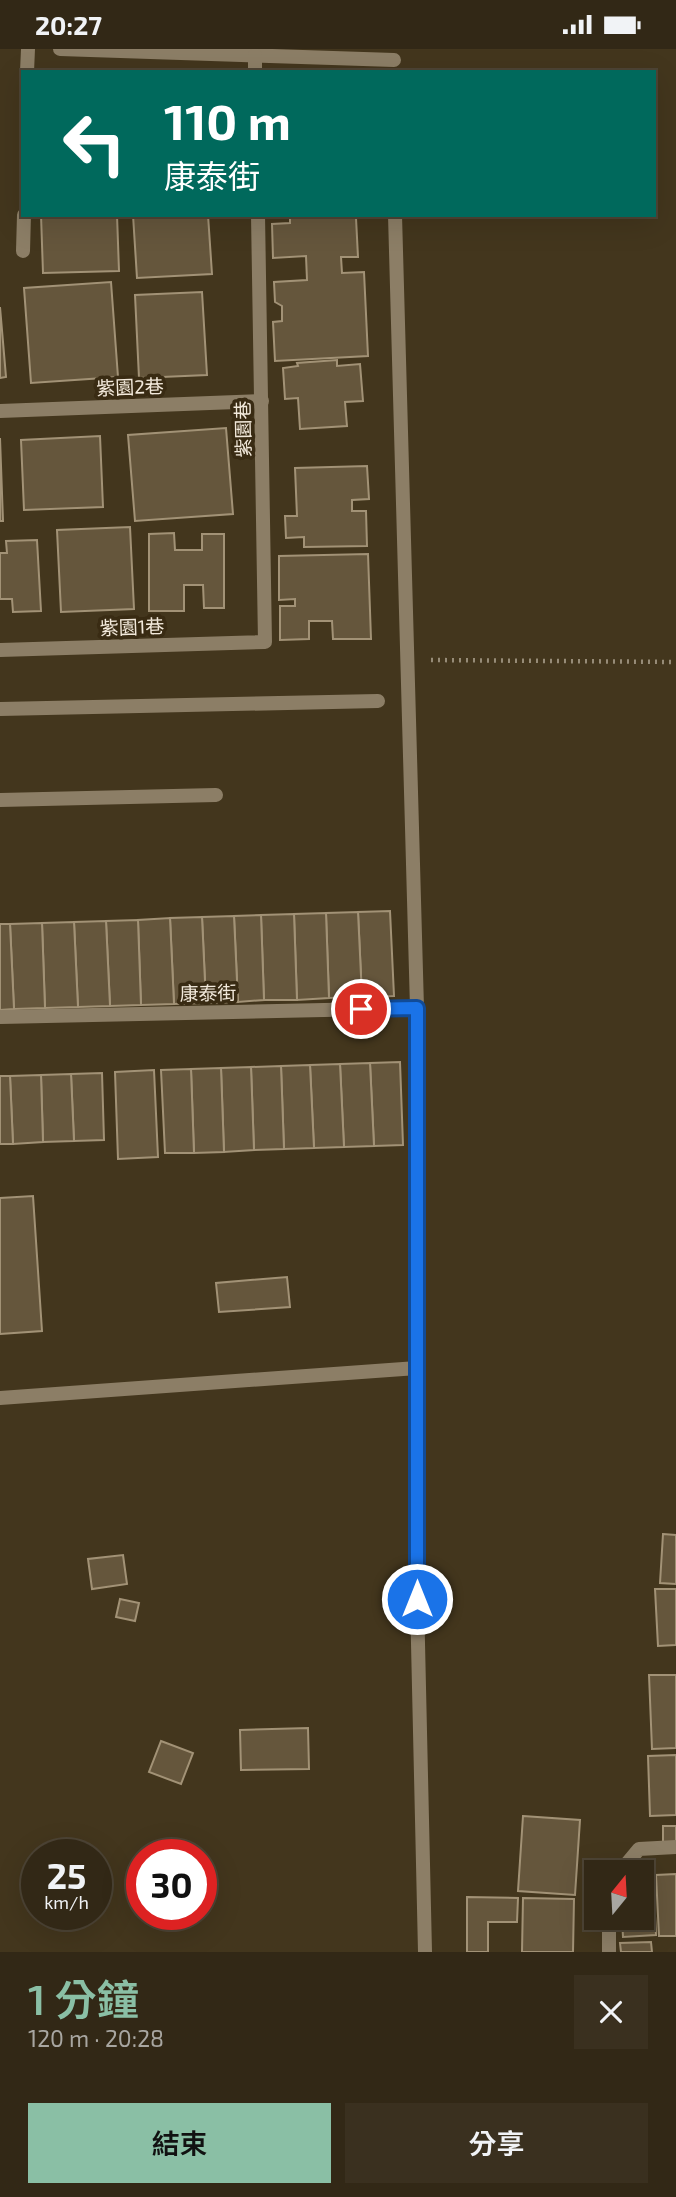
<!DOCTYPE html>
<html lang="zh-TW">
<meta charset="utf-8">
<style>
body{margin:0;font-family:"Exo 2","Noto Sans TC",sans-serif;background:#3a301f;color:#f1f3f6;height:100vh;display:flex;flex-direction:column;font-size:26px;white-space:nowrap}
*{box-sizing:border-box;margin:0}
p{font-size:23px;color:#a8a6a1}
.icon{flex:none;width:38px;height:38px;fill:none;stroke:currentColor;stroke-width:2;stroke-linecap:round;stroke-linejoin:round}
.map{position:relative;height:1903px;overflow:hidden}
.drawer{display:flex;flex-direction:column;background:#322816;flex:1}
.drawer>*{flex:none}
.top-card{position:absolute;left:21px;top:21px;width:635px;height:147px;border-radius:0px;box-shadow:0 7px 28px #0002,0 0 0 2px #4d4435;background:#00695c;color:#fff;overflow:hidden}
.needle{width:46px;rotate:18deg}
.buttons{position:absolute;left:584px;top:1811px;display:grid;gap:14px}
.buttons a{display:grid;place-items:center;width:70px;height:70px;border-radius:0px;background:#322816;box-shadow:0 7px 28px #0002,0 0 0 2px #4d4435;font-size:35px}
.speed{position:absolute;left:21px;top:1790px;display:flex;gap:14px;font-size:35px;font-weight:700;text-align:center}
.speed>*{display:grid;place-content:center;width:91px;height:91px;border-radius:50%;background:#322816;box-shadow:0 7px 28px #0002,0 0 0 2px #4d4435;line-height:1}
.speed small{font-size:18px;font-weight:400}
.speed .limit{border:10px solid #d22;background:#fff;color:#111}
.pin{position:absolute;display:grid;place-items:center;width:60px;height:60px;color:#fff;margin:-30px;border:4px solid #fff;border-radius:50%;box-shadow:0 2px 7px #0007}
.me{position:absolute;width:77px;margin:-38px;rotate:0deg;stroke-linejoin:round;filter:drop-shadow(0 0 5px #0008)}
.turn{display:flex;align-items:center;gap:24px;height:147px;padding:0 28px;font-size:32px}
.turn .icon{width:91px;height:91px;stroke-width:2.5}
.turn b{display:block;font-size:49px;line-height:60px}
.round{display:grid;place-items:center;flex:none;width:74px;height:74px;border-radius:0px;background:#3a301f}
.head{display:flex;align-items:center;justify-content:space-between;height:119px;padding:0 28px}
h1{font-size:42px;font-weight:600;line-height:52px;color:#8abfa5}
.cta{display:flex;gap:14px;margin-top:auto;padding:14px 28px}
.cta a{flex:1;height:80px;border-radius:0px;background:#8abfa5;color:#111;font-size:28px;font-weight:600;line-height:80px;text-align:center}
.cta a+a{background:#3a301f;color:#f1f3f6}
.status{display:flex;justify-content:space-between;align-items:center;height:49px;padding:0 35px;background:#322816;direction:ltr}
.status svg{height:19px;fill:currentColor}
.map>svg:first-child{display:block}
.building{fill:#65563c;stroke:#a29276;stroke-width:2}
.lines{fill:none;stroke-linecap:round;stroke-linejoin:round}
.path{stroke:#978c78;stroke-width:4.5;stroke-dasharray:2 5;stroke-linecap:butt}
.service{stroke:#8c7e66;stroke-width:14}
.minor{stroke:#8c7e66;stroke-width:14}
.route-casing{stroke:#114b97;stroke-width:18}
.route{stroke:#1a73e8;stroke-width:12}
.labels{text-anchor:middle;stroke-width:7;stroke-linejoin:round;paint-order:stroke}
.street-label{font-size:19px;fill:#f2e9db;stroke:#392b13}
</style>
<div class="status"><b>20:27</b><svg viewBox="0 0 49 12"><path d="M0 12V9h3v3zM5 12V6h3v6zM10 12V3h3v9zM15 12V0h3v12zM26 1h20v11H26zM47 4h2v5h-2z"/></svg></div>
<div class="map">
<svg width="676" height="1903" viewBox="0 0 676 1903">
<rect width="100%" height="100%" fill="#43361d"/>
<g class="building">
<polygon points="41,166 117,166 119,222 43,224"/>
<polygon points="133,166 208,166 212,225 137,229"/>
<polygon points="290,166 356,169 358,208 341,208 342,224 364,223 368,307 275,312 273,273 282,272 282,257 275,253 274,233 307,231 306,207 273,209 272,175 290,174"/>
<polygon points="111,233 118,328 31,334 24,239"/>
<polygon points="202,243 207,326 139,329 135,246"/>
<polygon points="0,258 6,328 0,329"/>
<polygon points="337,311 337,317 360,315 363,352 345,353 347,377 300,380 298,349 285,350 283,319 298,317 297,314"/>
<polygon points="226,379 233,465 135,472 128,386"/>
<polygon points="100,387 103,458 24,461 21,391"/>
<polygon points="0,389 3,472 0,472"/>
<polygon points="367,417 369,450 352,451 352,462 366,462 367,497 304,498 304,488 286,489 285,467 297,467 295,419"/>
<polygon points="130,478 134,560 61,563 57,481"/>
<polygon points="174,484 175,501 202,501 202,485 224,485 224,559 204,559 203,536 184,536 184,562 149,562 149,485"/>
<polygon points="37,491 41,562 13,563 12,550 0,550 0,504 7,504 6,492"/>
<polygon points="368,505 371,590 333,590 332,572 309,572 309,590 280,591 280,557 295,557 295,550 279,551 279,507"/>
<polygon points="390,862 394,947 362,948 358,863"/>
<polygon points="358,863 362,948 329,949 326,864"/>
<polygon points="326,864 329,949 297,951 294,865"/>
<polygon points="294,865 297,951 264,951 261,866"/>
<polygon points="261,866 264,951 238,953 234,867"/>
<polygon points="234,867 238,953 206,954 202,868"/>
<polygon points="202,868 206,954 174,955 170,869"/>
<polygon points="170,869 174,955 141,956 138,871"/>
<polygon points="138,871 141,956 110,957 106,872"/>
<polygon points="106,872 110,957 78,958 74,873"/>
<polygon points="74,873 78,958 45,959 42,874"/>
<polygon points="42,874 45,959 14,960 10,875"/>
<polygon points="0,875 10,875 14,960 0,961"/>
<polygon points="400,1013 403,1096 374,1097 370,1014"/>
<polygon points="370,1014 374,1097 344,1098 340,1015"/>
<polygon points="340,1015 344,1098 314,1099 310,1016"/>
<polygon points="310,1016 314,1099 284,1100 281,1017"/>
<polygon points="281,1017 284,1100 254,1101 251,1018"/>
<polygon points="251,1018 254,1101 224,1103 221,1019"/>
<polygon points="221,1019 224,1103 194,1104 191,1020"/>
<polygon points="191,1020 194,1104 165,1104 161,1021"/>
<polygon points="154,1021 158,1108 118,1110 115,1023"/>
<polygon points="102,1024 104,1091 74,1092 71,1025"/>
<polygon points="71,1025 74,1092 43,1093 41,1026"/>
<polygon points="41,1026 43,1093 13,1095 10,1027"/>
<polygon points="0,1027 10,1027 13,1095 0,1095"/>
<polygon points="33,1147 42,1282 0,1285 0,1149"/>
<polygon points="287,1228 290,1258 219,1263 216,1234"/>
<polygon points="663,1485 676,1486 676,1535 660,1534"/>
<polygon points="123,1506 127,1535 92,1540 88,1510"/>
<polygon points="655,1540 676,1540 676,1596 658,1597"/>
<polygon points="120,1550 139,1554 135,1572 116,1568"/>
<polygon points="649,1626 676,1626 676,1699 652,1700"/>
<polygon points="308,1679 309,1720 241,1721 240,1681"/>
<polygon points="161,1692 193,1704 181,1735 149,1723"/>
<polygon points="676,1706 676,1766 650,1767 648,1707"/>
<polygon points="523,1767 580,1771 575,1846 518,1842"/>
<polygon points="663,1777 676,1777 676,1795 663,1796"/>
<polygon points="676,1825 676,1887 659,1887 656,1826"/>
<polygon points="653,1829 656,1886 623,1888 622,1869 642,1869 642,1830"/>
<polygon points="467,1848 518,1849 517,1873 488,1873 488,1903 467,1903"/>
<polygon points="523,1849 574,1850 573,1903 522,1903"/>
<polygon points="651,1893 652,1903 621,1903 620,1894"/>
</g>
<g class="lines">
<polyline class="path" points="431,611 676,613"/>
<g class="service">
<polyline points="27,23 28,0"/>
<polyline points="23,202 24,166"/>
<polyline points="0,660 378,652"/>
<polyline points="0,751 216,746"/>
<polyline points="619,1824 639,1800 676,1798"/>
<polyline points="609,1869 609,1903"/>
</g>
<g class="minor">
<polyline points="60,0 394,11"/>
<polyline points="255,6 255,23"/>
<polyline points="395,166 417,959 417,1550 425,1903"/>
<polyline points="0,362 262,352"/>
<polyline points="0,601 265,593 258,166"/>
<polyline points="0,968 417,959"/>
<polyline points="0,1349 417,1319"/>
</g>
</g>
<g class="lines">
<g class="route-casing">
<polyline id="route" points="361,960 417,959 417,1550"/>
</g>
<use href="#route" class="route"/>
</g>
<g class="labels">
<g class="street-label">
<text transform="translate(130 338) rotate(-2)" y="7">紫園2巷</text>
<text transform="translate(243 380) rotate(-91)" y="7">紫園巷</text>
<text transform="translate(132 578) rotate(-2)" y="7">紫園1巷</text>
<text transform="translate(208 944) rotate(-1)" y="7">康泰街</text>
</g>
</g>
</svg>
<div class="buttons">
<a><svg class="needle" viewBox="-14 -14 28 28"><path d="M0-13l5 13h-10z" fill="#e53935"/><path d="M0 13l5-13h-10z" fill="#a8a6a1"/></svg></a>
</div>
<div class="speed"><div>25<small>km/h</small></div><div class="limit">30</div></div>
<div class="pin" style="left:361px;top:960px;background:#d93025"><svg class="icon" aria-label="arrive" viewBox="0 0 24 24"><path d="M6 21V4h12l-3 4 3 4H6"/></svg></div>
<svg class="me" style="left:417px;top:1550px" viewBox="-20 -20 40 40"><circle r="17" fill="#1a73e8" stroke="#fff" stroke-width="3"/><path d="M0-11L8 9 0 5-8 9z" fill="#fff"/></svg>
<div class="top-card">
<div class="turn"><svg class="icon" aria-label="left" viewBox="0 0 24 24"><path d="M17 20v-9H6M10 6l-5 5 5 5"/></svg><div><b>110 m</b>康泰街</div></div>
</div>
</div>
<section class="drawer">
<div class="head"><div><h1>1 分鐘</h1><p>120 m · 20:28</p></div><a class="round"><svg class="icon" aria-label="close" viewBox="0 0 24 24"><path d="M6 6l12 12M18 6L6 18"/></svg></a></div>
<div class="cta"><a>結束</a><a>分享</a></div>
</section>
